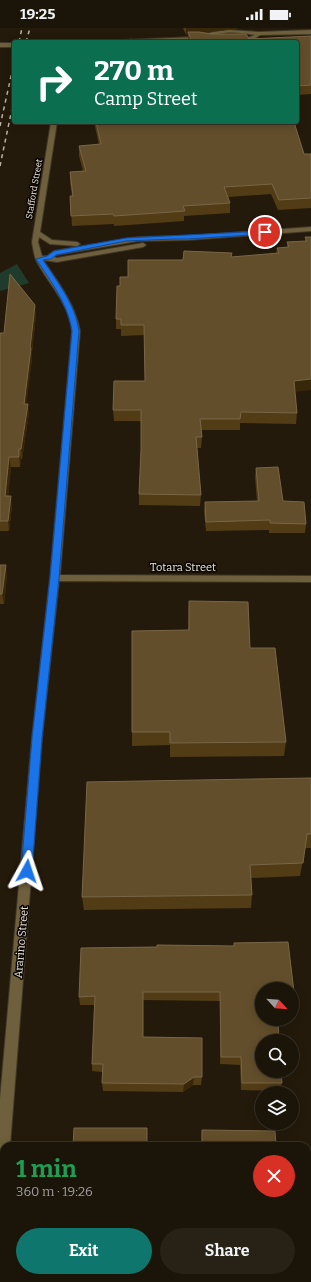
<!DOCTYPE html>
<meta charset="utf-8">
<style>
body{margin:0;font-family:Bitter,serif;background:#282116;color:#f1f3f6;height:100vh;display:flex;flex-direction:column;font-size:15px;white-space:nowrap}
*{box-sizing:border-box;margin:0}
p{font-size:13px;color:#a09e9c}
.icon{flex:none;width:22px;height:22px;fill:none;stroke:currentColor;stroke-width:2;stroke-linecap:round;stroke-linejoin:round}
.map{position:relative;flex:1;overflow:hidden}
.panel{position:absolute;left:0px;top:1114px;width:311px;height:140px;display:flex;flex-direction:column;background:#1b1408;border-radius:12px 12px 0 0;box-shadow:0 2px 10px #0003,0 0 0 1px #393329}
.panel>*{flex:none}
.guide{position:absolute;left:12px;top:12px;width:287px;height:84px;border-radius:4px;box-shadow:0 2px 10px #0003,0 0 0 1px #393329;background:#0b6e4f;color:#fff;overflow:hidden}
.needle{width:26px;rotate:116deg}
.tools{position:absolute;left:255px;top:954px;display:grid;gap:8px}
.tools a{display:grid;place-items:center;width:44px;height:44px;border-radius:50%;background:#1b1408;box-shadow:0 2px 10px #0003,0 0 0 1px #393329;font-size:20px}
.pin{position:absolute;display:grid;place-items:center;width:34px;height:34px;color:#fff;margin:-17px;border:2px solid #fff;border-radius:50%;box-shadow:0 1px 4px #0007}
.me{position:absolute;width:44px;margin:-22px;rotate:5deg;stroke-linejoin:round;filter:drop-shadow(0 0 3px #0008)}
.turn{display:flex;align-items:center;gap:14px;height:84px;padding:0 16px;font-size:18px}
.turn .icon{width:52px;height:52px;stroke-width:2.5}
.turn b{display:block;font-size:28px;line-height:34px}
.round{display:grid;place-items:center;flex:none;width:42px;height:42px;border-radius:21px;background:#282116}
.headline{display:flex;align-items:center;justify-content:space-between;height:68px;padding:0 16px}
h1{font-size:24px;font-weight:700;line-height:30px;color:#1e9e55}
.primary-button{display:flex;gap:8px;margin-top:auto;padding:8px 16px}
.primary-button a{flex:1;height:46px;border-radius:24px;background:#0f766e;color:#fff;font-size:16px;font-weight:700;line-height:46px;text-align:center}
.primary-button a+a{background:#282116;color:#f1f3f6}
.status{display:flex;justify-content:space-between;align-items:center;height:28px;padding:0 20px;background:#1b1408;direction:ltr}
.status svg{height:11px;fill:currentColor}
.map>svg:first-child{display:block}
.green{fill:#1e3b2c}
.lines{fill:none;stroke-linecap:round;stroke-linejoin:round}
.minor-casing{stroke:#403728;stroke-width:2}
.minor{fill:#6e603c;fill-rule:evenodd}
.rail{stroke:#bab2a7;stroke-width:1.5;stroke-dasharray:4 4;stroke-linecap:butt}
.wall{fill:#513c16}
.shaded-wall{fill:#382709}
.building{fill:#624e2b;stroke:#786647}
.route{fill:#1a73e8;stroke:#114b97}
.labels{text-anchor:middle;stroke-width:3;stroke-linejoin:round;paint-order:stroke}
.far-street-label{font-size:9px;fill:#eee7dd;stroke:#0a0602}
.street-label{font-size:11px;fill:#eee7dd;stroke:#0a0602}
</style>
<div class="status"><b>19:25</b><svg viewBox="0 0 49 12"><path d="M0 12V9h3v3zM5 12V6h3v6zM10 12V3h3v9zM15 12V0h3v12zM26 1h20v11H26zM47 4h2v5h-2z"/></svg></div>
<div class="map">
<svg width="311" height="1254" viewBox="0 0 311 1254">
<rect width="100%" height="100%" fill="#241a0b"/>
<polygon class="green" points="17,236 29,255 0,263 0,245"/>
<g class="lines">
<g class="minor-casing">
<g id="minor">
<path d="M 229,2 L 259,4 L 311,2 L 311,6 L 260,7 L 251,13 L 234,12 L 234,10 L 250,9 L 255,7 C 238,3 214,3 201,12 L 118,14 L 121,12 L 197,9 L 213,4 Z"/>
<rect x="0" y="15" width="14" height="4"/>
<path d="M 51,94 L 57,94 L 40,204 L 52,212 L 77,214 L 80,216 L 77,218 L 50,216 L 39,209 L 38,214 L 42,228 L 47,228 L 54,223 L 138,209 L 188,208 L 311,199 L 311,203 L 188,212 L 138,213 L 56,227 L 54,229 L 57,230 L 143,215 L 146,217 L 143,219 L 57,234 L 43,232 C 58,254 75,276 80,303 L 60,547 L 311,548 L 311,554 L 59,553 L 42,710 L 10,1118 L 4,1118 L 4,1157 L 0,1159 L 0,1071 L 32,710 L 50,550 L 72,303 C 68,273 49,257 36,232 C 34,227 33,220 32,214 Z"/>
</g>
</g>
<use href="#minor" class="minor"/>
<g class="rail">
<polyline points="19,14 22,0"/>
<polyline points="26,14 30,0"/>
<polyline points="0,98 14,35"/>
<polyline points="0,138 14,71"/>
</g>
</g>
<g class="wall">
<polygon points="183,0 239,0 204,5 211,6 249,11 311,8 311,66 297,67 297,14 188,14 188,7 186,7"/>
<polygon points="94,94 294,94 304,126 311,126 311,180 278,182 271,166 228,169 230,175 230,185 184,188 184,193 114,198 114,196 72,198 70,168 72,168 70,154 70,144 83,143 79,128 79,118 99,117"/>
<polygon points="305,209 311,209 295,364 297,385 296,396 240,395 240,402 201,402 202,409 201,420 197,420 201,467 200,478 139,477 139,466 141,422 141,393 114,393 113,382 145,353 144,307 121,308 121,301 116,301 116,291 120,258 128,249 183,232 231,229 276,226 277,220 287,219 287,214 305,213"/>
<polygon points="36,287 32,324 32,330 26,376 29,385 22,431 21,431 20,439 11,439 8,468 12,478 9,503 0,503 0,305 4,305"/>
<polygon points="256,440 283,473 306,496 305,505 269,505 269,502 206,503 204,484 205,474 257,474 255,449"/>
<polygon points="0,537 7,547 4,576 0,576"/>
<polygon points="189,573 250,620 286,714 284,728 170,729 170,717 132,718 132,704 188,602"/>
<polygon points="311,750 311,820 305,820 300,848 251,850 252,867 251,880 84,882 82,869"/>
<polygon points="288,914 294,964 292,971 292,961 262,961 262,991 278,991 279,1013 262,1013 262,1043 281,1043 282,1055 280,1063 241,1062 240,1037 220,1036 220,973 143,972 143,1009 202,1010 202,1049 201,1057 193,1057 183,1064 103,1063 102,1055 102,1044 92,1043 92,1036 94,977 80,977 79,969 81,920 157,919 157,917 234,918 234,915"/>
<polygon points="202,1102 275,1103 276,1118 308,1118 311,1143 311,1242 307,1242 307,1118 201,1118"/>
</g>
<g class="shaded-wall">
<polygon points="186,0 239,0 189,7 188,4 188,7 186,7"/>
<polygon points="35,277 36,287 32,324 32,330 25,386 24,376"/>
<polygon points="311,351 311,362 293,364 294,353"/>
<polygon points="28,376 29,385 22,431 21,421"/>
<polygon points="19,421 21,431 20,439 19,429"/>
<polygon points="9,429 11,439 7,478 5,468"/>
<polygon points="11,468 12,478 9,503 8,493"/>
<polygon points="6,537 7,547 4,576 2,566"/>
<polygon points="194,1049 193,1057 183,1064 184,1056"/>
</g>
<g class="building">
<polygon points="188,4 199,4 211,6 246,6 249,11 311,8 311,57 297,58 297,14 192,14"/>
<polygon points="131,11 133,14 123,14"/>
<polygon points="96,94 294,94 304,126 311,126 311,170 279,172 272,156 224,159 230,175 183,178 185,183 114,188 113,186 71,188 70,168 73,168 70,144 86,143 79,118 101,116"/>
<polygon points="305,209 311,209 311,351 294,353 297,385 241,384 240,391 200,391 202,409 196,409 201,467 139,466 141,422 141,382 113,382 114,353 145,353 144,297 121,297 121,291 116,291 117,258 120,258 120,249 128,249 128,232 183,232 184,223 232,225 231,229 279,225 277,220 289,219 287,214 307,213"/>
<polygon points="10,246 35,277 30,320 31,320 24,376 28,376 21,421 19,421 19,429 9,429 5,468 11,468 8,493 0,493 0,305 4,305"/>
<polygon points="278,439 283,473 304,474 306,496 270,495 270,492 206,494 205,474 259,473 256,440"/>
<polygon points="0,537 6,537 2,566 0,566"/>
<polygon points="189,573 248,574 250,620 275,620 286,714 170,715 170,704 132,704 132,603 189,602"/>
<polygon points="311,750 311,806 307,806 303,835 250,837 252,867 82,869 87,754"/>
<polygon points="288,914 294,964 292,964 292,961 262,961 262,991 278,991 279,1013 262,1013 262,1043 281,1043 282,1055 242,1055 241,1029 221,1029 220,964 143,964 143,1009 202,1010 202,1049 194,1049 184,1056 102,1055 103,1036 92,1036 95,968 79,969 81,920 157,919 157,917 234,918 234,915"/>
<polygon points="74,1100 147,1100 147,1118 73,1118"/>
<polygon points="202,1102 275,1103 276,1118 308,1118 311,1143 311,1237 307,1237 307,1118 202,1118"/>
<polygon points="66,1250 292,1250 293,1254 66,1254"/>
</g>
<path class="route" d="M 265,203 L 268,204 L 267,206 L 188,211 L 174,211 L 126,213 L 56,227 L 51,231 L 43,232 C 58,255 75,276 79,303 L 59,550 L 42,710 L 32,843 L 31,846 L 27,848 L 23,846 L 21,843 L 32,710 L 50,550 L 72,303 C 68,276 51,254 36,231 L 47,228 L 54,223 L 126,210 Z"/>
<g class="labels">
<g class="far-street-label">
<text transform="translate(34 161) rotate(-80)" y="3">Stafford Street</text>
</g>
<g class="street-label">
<text x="183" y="543">Totara Street</text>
<text transform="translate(21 914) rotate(-85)" y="4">Ararino Street</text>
</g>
</g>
</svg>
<div class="tools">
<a><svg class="needle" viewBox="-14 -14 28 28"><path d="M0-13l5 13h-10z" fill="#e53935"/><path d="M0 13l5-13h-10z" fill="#a09e9c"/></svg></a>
<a><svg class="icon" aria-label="search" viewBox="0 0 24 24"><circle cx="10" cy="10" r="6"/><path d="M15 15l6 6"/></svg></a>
<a><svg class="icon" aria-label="layers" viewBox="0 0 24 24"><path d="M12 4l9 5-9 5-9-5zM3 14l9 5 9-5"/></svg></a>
</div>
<div class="pin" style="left:265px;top:204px;background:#d93025"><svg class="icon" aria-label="arrive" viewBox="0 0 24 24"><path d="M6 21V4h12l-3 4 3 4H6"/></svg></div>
<svg class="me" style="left:27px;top:843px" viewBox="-20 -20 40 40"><path d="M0-17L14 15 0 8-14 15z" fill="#1a73e8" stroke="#fff" stroke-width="4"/></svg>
<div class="guide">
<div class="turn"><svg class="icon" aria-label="right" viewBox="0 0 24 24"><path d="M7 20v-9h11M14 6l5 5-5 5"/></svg><div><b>270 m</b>Camp Street</div></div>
</div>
<section class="panel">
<div class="headline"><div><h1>1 min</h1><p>360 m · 19:26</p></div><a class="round" style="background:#d93025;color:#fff"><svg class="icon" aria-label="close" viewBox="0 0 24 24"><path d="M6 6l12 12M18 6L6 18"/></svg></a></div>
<div class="primary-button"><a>Exit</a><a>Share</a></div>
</section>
</div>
